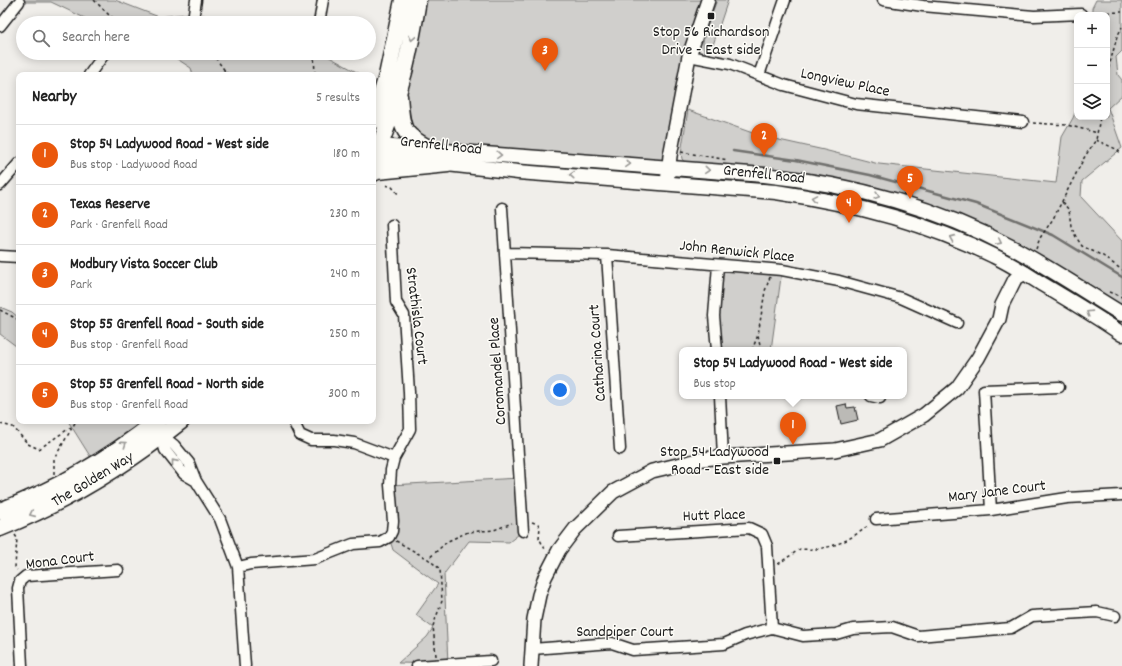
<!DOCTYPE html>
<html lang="en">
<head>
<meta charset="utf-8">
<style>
	:root { --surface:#fff; --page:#f6f6f6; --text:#222; --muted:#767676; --line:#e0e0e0; --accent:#ea580c }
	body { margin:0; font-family:Dekko,sans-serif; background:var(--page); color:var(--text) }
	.controls { position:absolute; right:12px; top:12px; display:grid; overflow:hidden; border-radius:8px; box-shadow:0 2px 10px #0003 }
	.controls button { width:36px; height:36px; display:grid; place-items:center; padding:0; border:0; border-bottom:1px solid var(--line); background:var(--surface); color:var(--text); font:20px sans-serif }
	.you { position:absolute; left:560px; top:390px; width:14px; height:14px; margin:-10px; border:3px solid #fff; border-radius:50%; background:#1a73e8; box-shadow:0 0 0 6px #1a73e833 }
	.badge { display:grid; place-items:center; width:26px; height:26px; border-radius:50%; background:var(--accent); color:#fff; font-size:13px; font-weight:700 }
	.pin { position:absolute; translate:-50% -33px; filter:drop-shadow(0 1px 2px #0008) }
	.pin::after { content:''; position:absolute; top:21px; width:14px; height:12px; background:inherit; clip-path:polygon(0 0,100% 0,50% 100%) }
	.popup { position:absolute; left:679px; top:347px; width:228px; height:52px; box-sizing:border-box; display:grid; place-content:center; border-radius:8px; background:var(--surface); filter:drop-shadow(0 1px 3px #0005); font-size:13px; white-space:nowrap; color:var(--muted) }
	.popup b { font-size:15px; color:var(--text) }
	.popup::after { content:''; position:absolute; left:50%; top:100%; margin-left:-8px; border:8px solid transparent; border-top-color:var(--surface) }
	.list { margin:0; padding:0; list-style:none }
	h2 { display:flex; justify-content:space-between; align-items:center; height:52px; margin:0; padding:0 16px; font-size:17px }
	h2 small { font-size:13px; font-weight:400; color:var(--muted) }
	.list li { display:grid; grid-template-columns:26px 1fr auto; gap:12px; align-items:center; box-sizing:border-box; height:60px; padding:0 16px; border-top:1px solid var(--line) }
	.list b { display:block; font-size:15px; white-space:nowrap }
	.list p { margin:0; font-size:13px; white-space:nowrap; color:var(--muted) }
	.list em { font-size:13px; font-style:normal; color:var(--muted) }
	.icon { flex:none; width:22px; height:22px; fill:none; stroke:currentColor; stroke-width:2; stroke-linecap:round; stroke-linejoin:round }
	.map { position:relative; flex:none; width:1122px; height:666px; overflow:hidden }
	.search { position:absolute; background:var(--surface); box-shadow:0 2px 10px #0003; left:16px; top:16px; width:360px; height:44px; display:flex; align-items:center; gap:10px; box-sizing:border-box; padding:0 14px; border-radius:22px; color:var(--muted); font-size:15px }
	.panel { position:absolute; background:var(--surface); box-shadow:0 2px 10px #0003; left:16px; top:72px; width:360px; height:352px; border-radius:8px }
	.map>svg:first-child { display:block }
	.green { fill:#d0cfcc; stroke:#767674 }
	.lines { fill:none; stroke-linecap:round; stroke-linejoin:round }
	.stream { stroke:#706f6d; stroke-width:2.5 }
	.building { fill:#bbbab6; stroke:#1c1c1c }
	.minor-casing { stroke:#1c1c1c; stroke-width:13 }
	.tertiary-casing { stroke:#1c1c1c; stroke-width:16 }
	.secondary-casing { stroke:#1c1c1c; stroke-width:17 }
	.primary-casing { stroke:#1c1c1c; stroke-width:19 }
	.path { stroke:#1c1c1c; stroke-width:1.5; stroke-dasharray:3 3; stroke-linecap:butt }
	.minor { stroke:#fdfcf7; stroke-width:10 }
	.tertiary { stroke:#fdfcf7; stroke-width:13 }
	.secondary { stroke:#fdfcf7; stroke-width:14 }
	.primary { stroke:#fdfcf7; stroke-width:16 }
	.oneway { stroke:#989794 }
	.poi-dot { fill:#1c1c1c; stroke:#fdfcf7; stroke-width:1.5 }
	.labels { text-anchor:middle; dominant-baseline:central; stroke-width:3; stroke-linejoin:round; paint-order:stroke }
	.poi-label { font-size:16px; fill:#1c1c1c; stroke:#fdfcf7 }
	.street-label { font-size:16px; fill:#1c1c1c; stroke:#fdfcf7 }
</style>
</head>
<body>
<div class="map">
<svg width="1122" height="666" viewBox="0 0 1122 666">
	<rect width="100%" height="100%" fill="#f0eeea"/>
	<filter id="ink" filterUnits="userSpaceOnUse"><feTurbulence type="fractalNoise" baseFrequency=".025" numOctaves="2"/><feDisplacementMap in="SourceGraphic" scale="8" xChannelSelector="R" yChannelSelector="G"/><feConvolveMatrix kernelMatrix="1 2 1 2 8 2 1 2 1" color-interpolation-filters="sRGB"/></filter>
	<g filter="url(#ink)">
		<!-- green -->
		<path class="green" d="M17,0H115L159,17L194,13L238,23H95L51,2H19Z
			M418,0H708L669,167L432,150L403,123Z
			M717,0H728L709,57C706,54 703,51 703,46C702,35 713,11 717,0Z
			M1096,0H1122V51L1116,57L1118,75L1122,80V95L1108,108L1122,148L1082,181L1081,197L1122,241V308L919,204L686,164L682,159L681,153L688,110L761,136L824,150L879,164L1056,183L1062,137L1073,118L1077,107V117H1107V15H1092V8Z
			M168,53H322L362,75H193L191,68Z
			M718,265L782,270L771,350H717Z
			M0,307L12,312L19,318V351L16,346L0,334Z
			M68,421H154L95,464Z
			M520,478L523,531L509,542L469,541L444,574L448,664L398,663L427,637L433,628L416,615L438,584L393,550L389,537L390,485Z"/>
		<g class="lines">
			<!-- stream -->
			<path class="stream" d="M733,151L796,160L870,175L976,204L1053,235L1122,277"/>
		</g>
		<!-- building -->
		<path class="building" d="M846,404L847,408L855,407L858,420L841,424L837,406Z"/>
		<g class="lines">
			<defs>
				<path id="minor" d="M883,0L923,6L1034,16L1081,14
					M194,13L196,0
					M319,23L323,0
					M0,26L19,2
					M689,56L730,64L784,85L856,104L1023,122
					M89,75L105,53
					M759,75L785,0
					M0,185L19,163
					M502,208L523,531
					M506,253L607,255L782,270L839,281L901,298L957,323
					M607,255L620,449
					M0,256L19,257
					M717,350L714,316L718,265
					M720,396L723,457
					M871,396L880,398
					M293,421L300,435L311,440H334L354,443L394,458
					M159,433L174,445L189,463L196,481L220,519L238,567L245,666
					M161,436L165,450L184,474L196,481
					M991,510L984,390L1059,387
					M876,519L991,510L1067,498L1122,495
					M618,536L749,528L762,534L767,546L772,628
					M238,567L251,564L315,559L353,544L380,542L389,537L392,531L393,521L390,485L391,470L394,458L410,429L409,392L404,315L396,302L392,225
					M532,649L612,643L633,650L724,644L745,635L772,628L803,636L836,634L853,629L892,627L918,636L1011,628L1032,616L1097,612L1115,616
					M22,666L18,588L20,581L26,576L118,570
					M417,666L491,661"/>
				<path id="tertiary" d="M667,183L670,156L689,56L708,0
					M531,666L534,619L539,595L545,577L559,550L575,529L613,492L652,471L703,459L723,457L835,450L880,440L924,415L957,388L978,358L999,319L1002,305L1015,279L1025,273"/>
				<path id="secondary" d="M373,147L379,146L764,175C850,184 936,207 1013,248C1050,268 1086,292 1122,314
					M373,154L376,156L518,172L776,192C851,203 926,222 994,256C1011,264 1026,274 1042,284C1069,300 1096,316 1122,334"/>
				<path id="primary" d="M399,96C402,130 401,134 432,150
					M373,121L387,76L403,0
					M373,162C385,133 396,103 404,72C410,49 414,24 418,0
					M373,173L377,171L448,164
					M0,511C56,490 110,458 157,421
					M0,528C66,502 126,465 181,421"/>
			</defs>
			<!-- minor casing -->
			<use href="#minor" class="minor-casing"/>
			<!-- tertiary casing -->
			<use href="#tertiary" class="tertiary-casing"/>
			<!-- secondary casing -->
			<use href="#secondary" class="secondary-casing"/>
			<!-- primary casing -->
			<use href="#primary" class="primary-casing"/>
			<!-- path -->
			<path class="path" d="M94,0L109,15L120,23
				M1090,13L1122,12
				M212,53L228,75
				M314,53L315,75
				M1107,74L1117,37L1122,27
				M219,75L225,70
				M1033,123L1067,125L1098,133
				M1096,140L1116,149L1122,154
				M681,152L728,160
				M386,185L392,187L399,195
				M1062,202L1069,210L1071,226L1076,237L1082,246L1103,256L1122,270
				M1036,249L1040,238L1053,219L1084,158L1093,144L1096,140L1100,117
				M1109,292L1122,297
				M0,310L19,320
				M752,350L758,335
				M761,350L758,335L765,291L770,277
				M0,424L13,427L28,444L39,449L74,425
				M54,474V459L76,421
				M532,522L538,524L540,527L539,538L546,551
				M15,535L17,538L15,567L17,570
				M396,541L428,559
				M778,564L800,549C828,551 848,542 869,525
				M436,656L433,626L442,601L440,569L428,559L448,541L468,532L494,530L512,523"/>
			<!-- minor -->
			<use href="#minor" class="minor"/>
			<!-- tertiary -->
			<use href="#tertiary" class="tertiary"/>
			<!-- secondary -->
			<use href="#secondary" class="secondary"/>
			<!-- primary -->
			<use href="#primary" class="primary"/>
		</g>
		<!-- one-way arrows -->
		<defs><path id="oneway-chevron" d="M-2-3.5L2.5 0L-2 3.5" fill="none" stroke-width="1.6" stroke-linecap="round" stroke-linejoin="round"/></defs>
		<g class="oneway">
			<use href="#oneway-chevron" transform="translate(412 38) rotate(100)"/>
			<use href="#oneway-chevron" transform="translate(499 155) rotate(4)"/>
			<use href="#oneway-chevron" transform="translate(628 164) rotate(4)"/>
			<use href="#oneway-chevron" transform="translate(707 170) rotate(5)"/>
			<use href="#oneway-chevron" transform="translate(572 175) rotate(-176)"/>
			<use href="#oneway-chevron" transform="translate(877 196) rotate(16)"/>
			<use href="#oneway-chevron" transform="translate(814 198) rotate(-170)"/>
			<use href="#oneway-chevron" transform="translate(952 238) rotate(-157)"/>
			<use href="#oneway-chevron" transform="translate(999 242) rotate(26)"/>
			<use href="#oneway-chevron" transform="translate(1089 313) rotate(-148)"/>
			<use href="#oneway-chevron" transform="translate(124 444) rotate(-34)"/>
			<use href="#oneway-chevron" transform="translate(174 462) rotate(-129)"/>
			<use href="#oneway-chevron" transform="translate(32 514) rotate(156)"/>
		</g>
	</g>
	<!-- markers -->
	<g class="poi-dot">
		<rect x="707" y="12" width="8" height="8" rx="2"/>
		<rect x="773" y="457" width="8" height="8" rx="2"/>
	</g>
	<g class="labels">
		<!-- poi labels -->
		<g class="poi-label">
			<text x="711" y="32">Stop 56 Richardson<tspan x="711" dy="18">Drive - East side</tspan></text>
			<text x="769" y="452" text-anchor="end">Stop 54 Ladywood<tspan x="769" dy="18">Road - East side</tspan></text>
		</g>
		<!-- street labels -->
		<g class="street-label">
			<text transform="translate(845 83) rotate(12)">Longview Place</text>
			<text transform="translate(441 146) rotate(6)">Grenfell Road</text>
			<text transform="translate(764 175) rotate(6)">Grenfell Road</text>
			<text transform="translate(737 252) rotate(6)">John Renwick Place</text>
			<text transform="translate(416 316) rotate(83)">Strathisla Court</text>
			<text transform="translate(598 353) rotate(-94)">Catharina Court</text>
			<text transform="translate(498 371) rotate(-94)">Coromandel Place</text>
			<text transform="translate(93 480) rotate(-31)">The Golden Way</text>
			<text transform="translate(997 492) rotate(-7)">Mary Jane Court</text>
			<text transform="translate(714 516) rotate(-2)">Hutt Place</text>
			<text transform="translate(60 561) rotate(-7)">Mona Court</text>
			<text x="625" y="632">Sandpiper Court</text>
		</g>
	</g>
</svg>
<div class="controls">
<button>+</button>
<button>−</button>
<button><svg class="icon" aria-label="layers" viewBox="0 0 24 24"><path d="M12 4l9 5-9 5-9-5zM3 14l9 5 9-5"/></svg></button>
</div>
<div class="you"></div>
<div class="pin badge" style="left:793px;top:445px">1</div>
<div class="popup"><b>Stop 54 Ladywood Road - West side</b>Bus stop</div>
<div class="pin badge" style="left:764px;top:156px">2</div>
<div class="pin badge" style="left:545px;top:71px">3</div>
<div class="pin badge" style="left:849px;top:223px">4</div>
<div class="pin badge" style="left:910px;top:199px">5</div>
<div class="search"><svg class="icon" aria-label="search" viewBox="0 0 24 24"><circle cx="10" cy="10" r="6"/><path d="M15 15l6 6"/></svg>Search here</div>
<section class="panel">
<h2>Nearby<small>5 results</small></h2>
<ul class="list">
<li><span class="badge">1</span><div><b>Stop 54 Ladywood Road - West side</b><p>Bus stop · Ladywood Road</p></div><em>180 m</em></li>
<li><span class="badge">2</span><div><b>Texas Reserve</b><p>Park · Grenfell Road</p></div><em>230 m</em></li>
<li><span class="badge">3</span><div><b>Modbury Vista Soccer Club</b><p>Park</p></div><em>240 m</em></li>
<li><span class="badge">4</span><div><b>Stop 55 Grenfell Road - South side</b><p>Bus stop · Grenfell Road</p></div><em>250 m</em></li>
<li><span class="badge">5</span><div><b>Stop 55 Grenfell Road - North side</b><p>Bus stop · Grenfell Road</p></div><em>300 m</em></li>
</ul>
</section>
</div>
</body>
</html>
